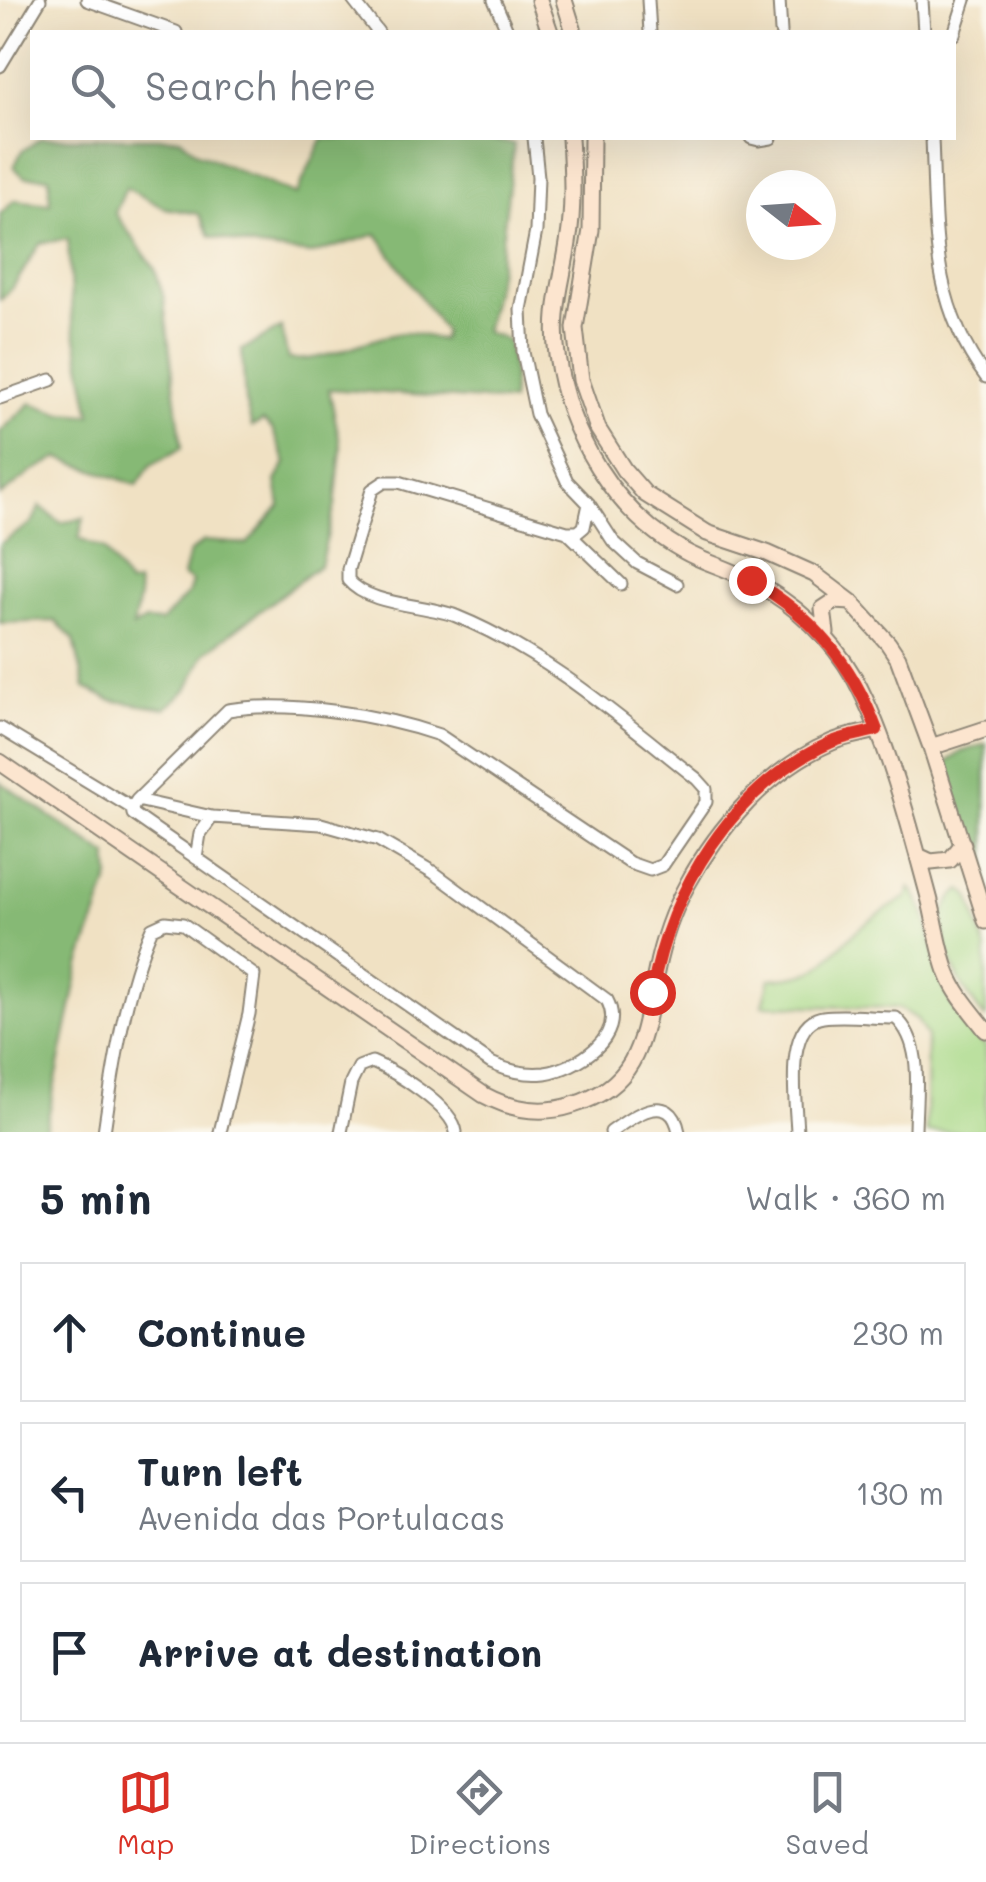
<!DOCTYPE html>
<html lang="en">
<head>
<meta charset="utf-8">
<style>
	:root { --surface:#fff; --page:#f2f2f3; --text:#1f2937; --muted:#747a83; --line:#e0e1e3; --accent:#d93025 }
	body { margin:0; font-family:Mali,sans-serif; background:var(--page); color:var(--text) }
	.compass { position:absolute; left:746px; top:170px; width:90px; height:90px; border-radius:50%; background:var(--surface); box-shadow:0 10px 40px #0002; rotate:107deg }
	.stop { position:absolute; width:30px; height:30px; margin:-22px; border:8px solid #d93025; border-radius:50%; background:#fff }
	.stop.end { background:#d93025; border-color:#fff; box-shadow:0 2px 10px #0008 }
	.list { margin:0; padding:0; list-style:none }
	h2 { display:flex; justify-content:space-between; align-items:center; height:130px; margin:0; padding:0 40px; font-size:42px }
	h2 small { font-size:32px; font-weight:400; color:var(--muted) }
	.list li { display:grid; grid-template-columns:65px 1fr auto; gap:30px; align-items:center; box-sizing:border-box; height:140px; margin:0 20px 20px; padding:0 20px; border:2px solid var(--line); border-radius:0px }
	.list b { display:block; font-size:38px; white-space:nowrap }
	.list p { margin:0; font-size:32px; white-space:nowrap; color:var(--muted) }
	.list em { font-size:32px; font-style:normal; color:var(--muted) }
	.icon { flex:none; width:55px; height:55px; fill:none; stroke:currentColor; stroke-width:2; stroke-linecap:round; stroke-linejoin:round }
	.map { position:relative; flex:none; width:986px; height:1132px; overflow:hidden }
	.search { position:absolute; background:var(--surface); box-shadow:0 10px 40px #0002; left:30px; right:30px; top:30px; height:110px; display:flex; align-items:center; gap:25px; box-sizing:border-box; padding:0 35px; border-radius:0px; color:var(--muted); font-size:38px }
	.sheet { height:610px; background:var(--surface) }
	nav { display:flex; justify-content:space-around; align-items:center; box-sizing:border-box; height:140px; border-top:2px solid var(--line); background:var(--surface); font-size:28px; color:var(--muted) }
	nav a { display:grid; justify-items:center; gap:5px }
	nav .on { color:var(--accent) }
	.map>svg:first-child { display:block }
	.green { fill:#a8d988; stroke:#6a825a; stroke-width:2.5 }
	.forest { fill:#86b974; stroke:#587250; stroke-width:2.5 }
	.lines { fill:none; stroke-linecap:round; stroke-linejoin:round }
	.street-casing { stroke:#8e8677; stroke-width:15 }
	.secondary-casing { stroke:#8e8677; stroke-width:19 }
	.street { stroke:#fff; stroke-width:11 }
	.secondary { stroke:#fce5cf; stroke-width:15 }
	.route { stroke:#d93025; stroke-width:12 }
</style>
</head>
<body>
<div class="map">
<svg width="986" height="1132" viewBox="0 0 986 1132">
	<rect width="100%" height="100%" fill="#fbf7ec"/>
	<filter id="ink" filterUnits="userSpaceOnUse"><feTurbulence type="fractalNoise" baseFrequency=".01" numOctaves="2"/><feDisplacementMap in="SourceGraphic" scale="20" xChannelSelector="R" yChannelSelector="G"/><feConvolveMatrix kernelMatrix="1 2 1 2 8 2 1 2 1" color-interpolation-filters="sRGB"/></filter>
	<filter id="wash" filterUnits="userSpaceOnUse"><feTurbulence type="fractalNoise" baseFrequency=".0048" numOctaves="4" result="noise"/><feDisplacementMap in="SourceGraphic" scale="40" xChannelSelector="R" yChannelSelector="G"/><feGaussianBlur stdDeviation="2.25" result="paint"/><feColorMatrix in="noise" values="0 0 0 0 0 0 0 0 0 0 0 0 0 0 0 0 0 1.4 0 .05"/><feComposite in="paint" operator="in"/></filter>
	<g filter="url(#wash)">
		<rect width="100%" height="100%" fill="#f0e1c3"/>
		<!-- green -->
		<path class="green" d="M910,888C930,908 933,959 944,987C953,1011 970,1027 986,1047V1132H926L927,1037L917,1019L899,1008L763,1005L770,979C825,975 817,967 855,932C869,919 890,908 907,897Z
			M962,890L969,895L986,950V1019C962,992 918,917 962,890Z"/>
		<!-- forest -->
		<path class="forest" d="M41,138H180L197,153L296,195L323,138H481L514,144L498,273L485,332L508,340L513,377L511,402L329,389L341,448L335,506L320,565L205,653L187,690L165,709L110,700L85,688L74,640L55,621L0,623V544L32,523L40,506L61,523L84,518L79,539L103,549L129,585L137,583L139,597L133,627L146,621L161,622L188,594L192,582L183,576L189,553L204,541L247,544L280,506L276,481L286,463L272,429L263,421L252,427L245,401L242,350L281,328L288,359C326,364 365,337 403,333C415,332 429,337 442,340L444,331L377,234L312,254L258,248L210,236L199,214L165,208L126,188L115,213L155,269L163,295L182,448L151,465L137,485L59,458L36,469L0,496V432L31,403L60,413L91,415L72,317L68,239L41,243C27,261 18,286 0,300V214L15,200L50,204L49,177H24L14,167L22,151Z
			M986,744V889L962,826L945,764L961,752Z
			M0,782L108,856L110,877L80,965L45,1132H0Z"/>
	</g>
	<g filter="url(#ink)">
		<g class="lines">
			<defs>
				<path id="street" d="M87,0L176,32
					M353,0L378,32
					M494,0L508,32
					M648,0L650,32
					M779,0L781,32
					M922,0L924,32
					M954,34L965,0
					M0,66L40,0
					M534,138L538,177L536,231L521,310L523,352L536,414L567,481L589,504L613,541L637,563L677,584
					M751,138L759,140L771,138
					M932,138C936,227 930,302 986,377
					M0,398L51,380
					M567,532L621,584
					M0,728L132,808
					M137,800L212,817L321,824L378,840L433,872L607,1000C627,1037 577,1068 545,1073C526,1075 508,1071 491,1063L133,814L132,808L137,800L228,710C289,700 381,715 439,735L630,863L650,870L663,865L706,802V789L697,779C621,719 547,653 456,616C425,604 369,606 348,580V569L372,490L384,482H399L567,532H578L584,527L589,504
					M196,858L200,834L212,817
					M104,1132C113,1069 126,985 152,928L165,922L183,924L254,975L249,1014L220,1132
					M341,1132L351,1083L359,1067L372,1062C394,1071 453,1107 456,1132
					M611,1132C631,1117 671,1088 679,1132
					M797,1132C796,1102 783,1023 823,1017C846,1014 872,1018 896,1018C925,1045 915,1095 915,1132"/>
				<path id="secondary" d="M539,0L550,32
					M564,0L574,32
					M570,138C572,172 574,209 568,243C562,283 551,313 557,355C568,434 613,511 684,551C701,561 721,566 739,575C789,598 828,632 855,679C888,740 912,834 930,901C936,925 939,951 948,974C956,995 973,1013 986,1030
					M592,138L591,230L575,328L581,380L598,429L624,470L645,494L707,533L767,553L814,574L851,602L888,643L898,658L931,747L986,921
					M826,633L823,609L835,601L851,602
					M931,747L986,729
					M0,762L484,1095C512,1110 542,1115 573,1105C643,1084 643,1032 656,972C662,942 672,912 687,885C718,827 770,768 832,742C846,736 862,734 877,730
					M918,856L931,862L950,860L963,844"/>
			</defs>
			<!-- street casing -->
			<use href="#street" class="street-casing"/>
			<!-- secondary casing -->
			<use href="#secondary" class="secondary-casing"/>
			<!-- street -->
			<use href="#street" class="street"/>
			<!-- secondary -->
			<use href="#secondary" class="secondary"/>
		</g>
	</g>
	<g class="lines" filter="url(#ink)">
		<!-- route -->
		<path class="route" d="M652,992C670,890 733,785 832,742C846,736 862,734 877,730C852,663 813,616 751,580"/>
	</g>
</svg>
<svg class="compass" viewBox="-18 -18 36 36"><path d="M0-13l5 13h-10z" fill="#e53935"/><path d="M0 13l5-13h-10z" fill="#747a83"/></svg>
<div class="stop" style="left:652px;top:992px"></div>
<div class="stop end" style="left:751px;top:580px"></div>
<div class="search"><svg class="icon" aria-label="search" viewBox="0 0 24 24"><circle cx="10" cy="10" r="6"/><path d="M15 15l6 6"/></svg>Search here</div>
</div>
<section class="sheet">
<h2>5 min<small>Walk · 360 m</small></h2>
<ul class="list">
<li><svg class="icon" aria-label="ahead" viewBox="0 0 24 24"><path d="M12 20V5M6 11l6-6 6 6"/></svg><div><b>Continue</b></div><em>230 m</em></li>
<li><svg class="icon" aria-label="left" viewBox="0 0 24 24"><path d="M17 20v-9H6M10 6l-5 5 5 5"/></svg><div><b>Turn left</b><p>Avenida das Portulacas</p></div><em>130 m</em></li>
<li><svg class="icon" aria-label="arrive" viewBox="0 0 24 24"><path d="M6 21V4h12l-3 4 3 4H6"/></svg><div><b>Arrive at destination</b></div></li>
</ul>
</section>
<nav>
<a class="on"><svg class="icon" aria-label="map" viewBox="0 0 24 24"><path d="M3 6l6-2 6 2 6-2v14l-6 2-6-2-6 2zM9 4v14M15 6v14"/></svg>Map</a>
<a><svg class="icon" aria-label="directions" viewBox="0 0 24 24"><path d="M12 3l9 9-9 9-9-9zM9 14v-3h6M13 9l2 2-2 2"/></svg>Directions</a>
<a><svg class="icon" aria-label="saved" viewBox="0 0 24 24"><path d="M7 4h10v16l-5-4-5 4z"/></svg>Saved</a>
</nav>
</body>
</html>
